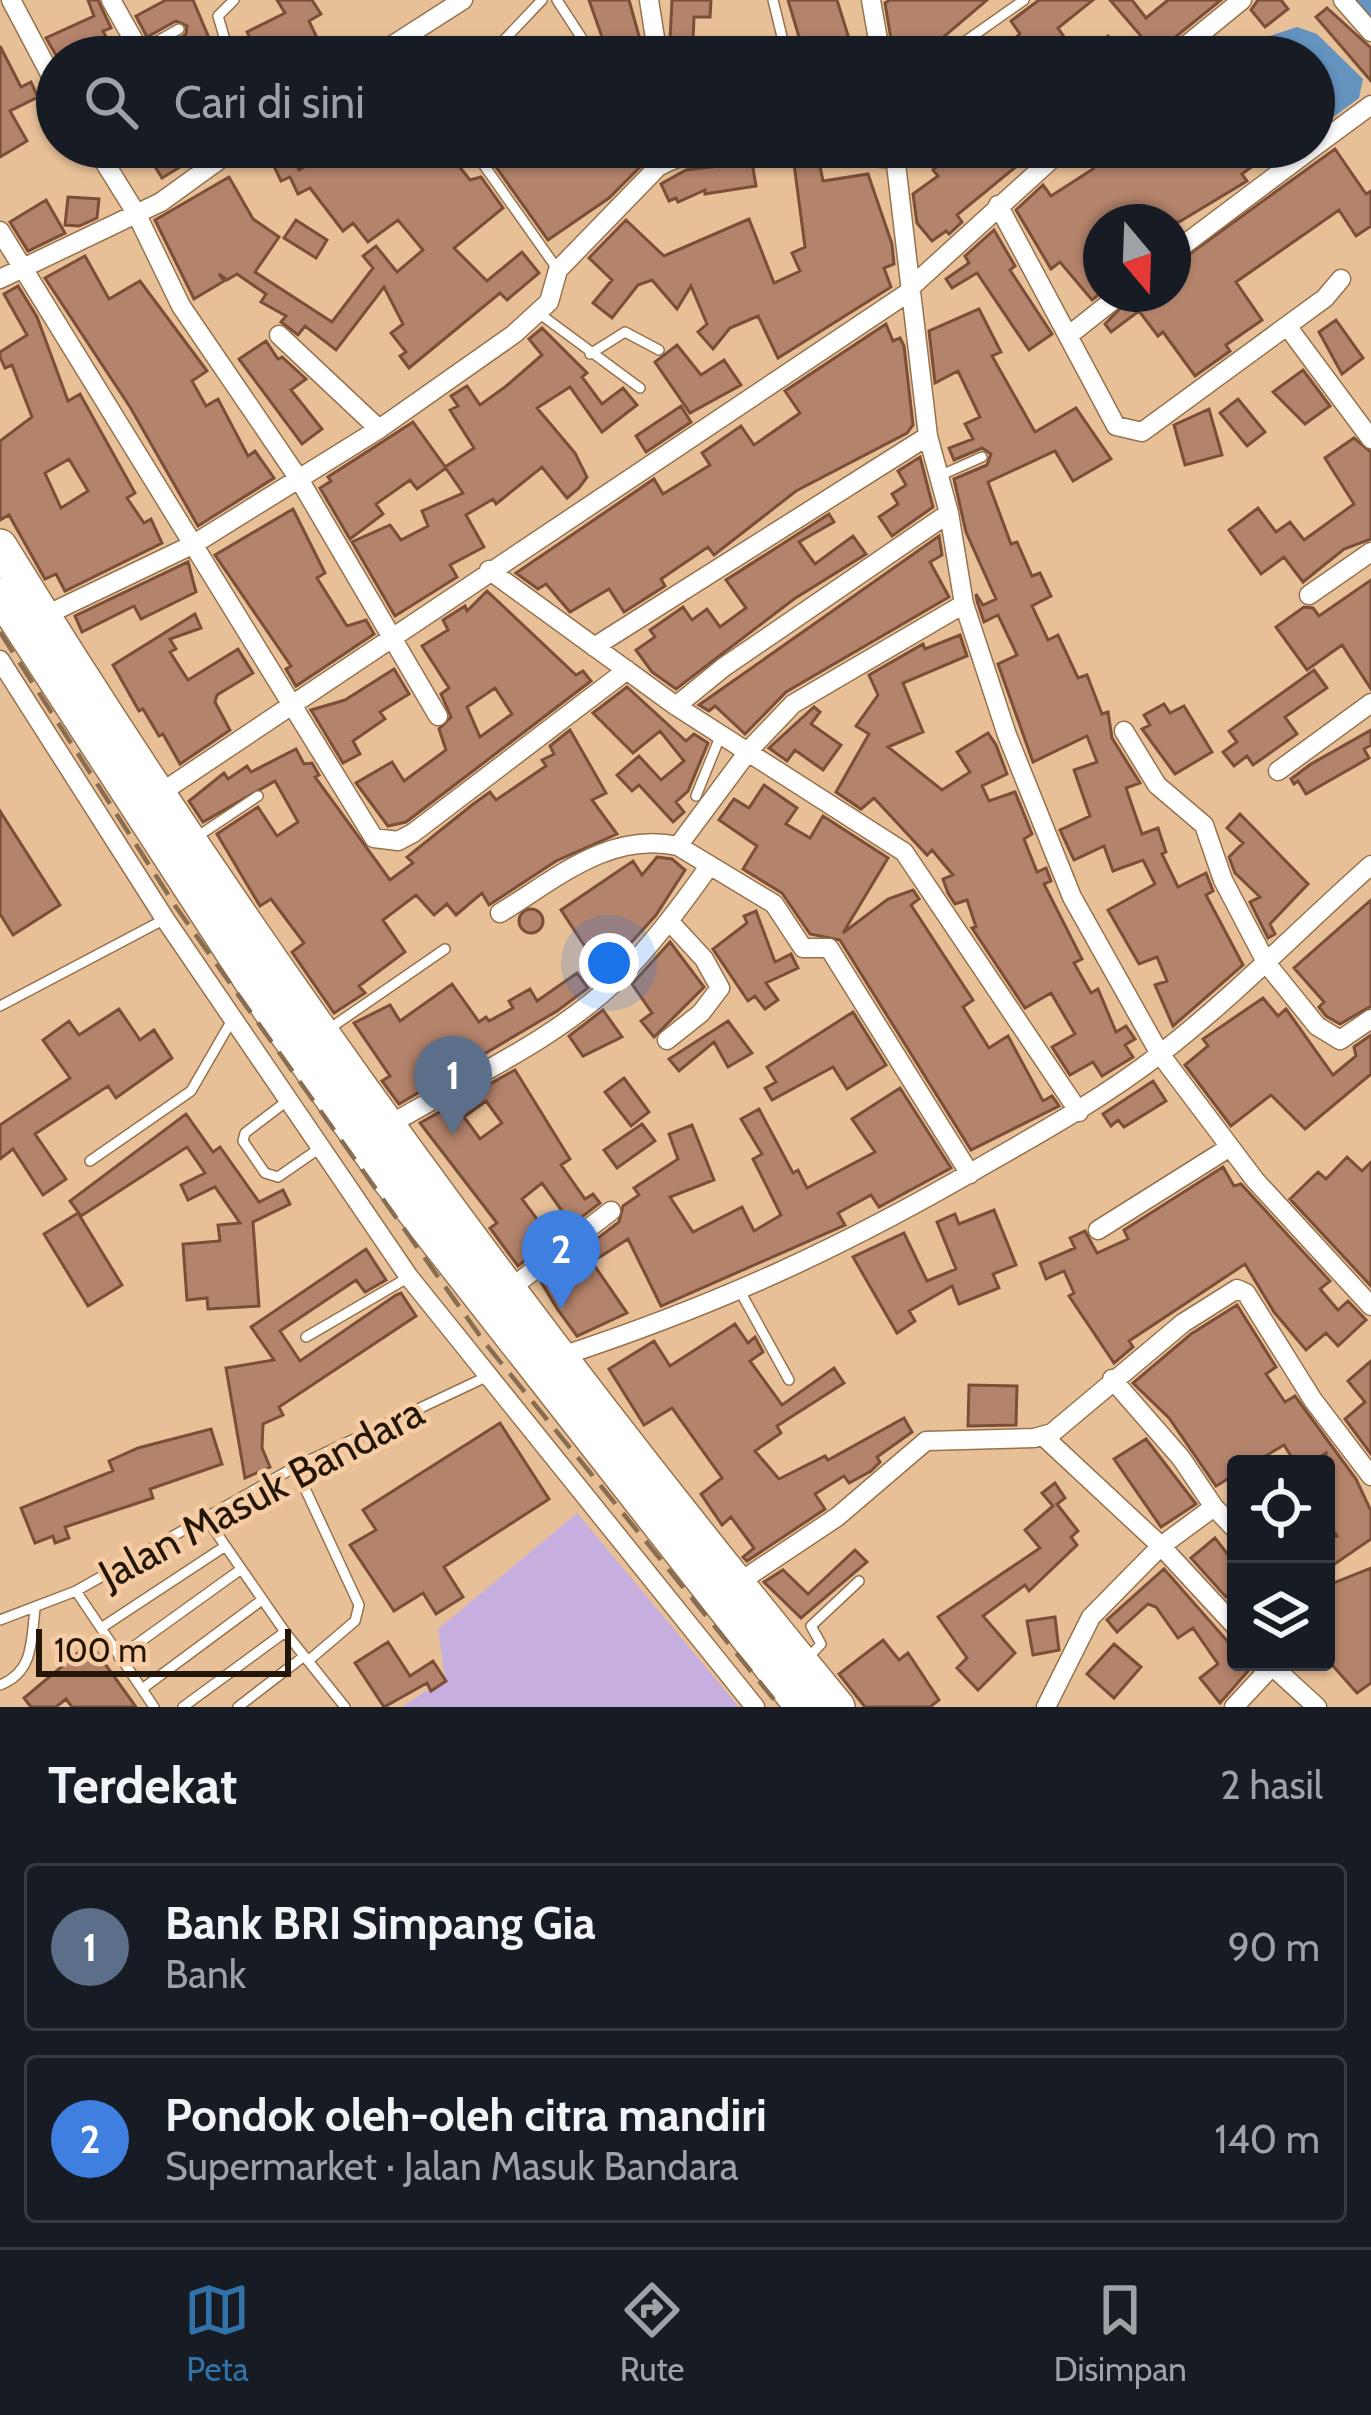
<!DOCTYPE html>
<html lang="id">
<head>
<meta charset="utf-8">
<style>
	:root { --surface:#171b24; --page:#20242c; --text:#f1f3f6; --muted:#9ea1a6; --line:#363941; --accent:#3172a8 }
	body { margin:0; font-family:Cabin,sans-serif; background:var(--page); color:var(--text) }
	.controls { position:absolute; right:36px; bottom:36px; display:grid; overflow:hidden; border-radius:12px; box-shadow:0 3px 9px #0004 }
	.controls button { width:108px; height:108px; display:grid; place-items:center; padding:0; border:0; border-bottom:3px solid var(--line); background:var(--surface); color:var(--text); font:60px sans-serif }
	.compass { position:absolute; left:1083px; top:204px; width:108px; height:108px; border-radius:50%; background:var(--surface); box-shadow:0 3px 9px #0004; rotate:161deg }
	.scale { position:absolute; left:36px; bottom:30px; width:255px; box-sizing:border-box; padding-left:12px; border:6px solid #241607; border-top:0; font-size:33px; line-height:42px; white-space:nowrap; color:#241607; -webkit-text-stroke:9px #f6cda5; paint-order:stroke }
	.you { position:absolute; left:609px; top:963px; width:42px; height:42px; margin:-30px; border:9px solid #fff; border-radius:50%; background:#1a73e8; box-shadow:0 0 0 18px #1a73e833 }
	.badge { display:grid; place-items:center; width:78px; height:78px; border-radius:50%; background:var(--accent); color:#fff; font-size:39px; font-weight:700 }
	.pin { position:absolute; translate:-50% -99px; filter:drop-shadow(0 3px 6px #0008) }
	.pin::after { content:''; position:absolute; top:63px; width:42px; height:36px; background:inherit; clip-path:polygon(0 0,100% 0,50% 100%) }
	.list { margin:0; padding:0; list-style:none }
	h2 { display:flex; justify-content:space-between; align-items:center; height:156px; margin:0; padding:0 48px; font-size:51px }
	h2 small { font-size:39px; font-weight:400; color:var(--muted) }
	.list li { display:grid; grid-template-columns:78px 1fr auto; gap:36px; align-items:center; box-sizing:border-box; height:168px; margin:0 24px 24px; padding:0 24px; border:3px solid var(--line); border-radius:12px }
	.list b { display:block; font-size:45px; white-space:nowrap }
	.list p { margin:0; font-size:39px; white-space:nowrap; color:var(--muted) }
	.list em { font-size:39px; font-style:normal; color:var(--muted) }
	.icon { flex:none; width:66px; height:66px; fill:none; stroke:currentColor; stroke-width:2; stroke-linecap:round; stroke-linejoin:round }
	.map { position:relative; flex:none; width:1371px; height:1707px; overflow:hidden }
	.search { position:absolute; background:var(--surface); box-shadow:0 3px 9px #0004; left:36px; right:36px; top:36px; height:132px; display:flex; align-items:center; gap:30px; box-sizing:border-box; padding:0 42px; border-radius:66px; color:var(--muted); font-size:45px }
	.sheet { height:540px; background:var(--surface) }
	nav { display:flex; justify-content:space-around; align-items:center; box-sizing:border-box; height:168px; border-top:3px solid var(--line); background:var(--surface); font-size:33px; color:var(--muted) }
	nav a { display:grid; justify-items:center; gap:6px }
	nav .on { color:var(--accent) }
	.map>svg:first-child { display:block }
	.green { fill:#c6afdf }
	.water { fill:#6493bf }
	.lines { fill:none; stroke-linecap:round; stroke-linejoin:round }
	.river { stroke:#6493bf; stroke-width:30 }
	.building { fill:#b4836b; stroke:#7b4e37; stroke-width:3; fill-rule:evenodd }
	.lane-casing { stroke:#97724c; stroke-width:12 }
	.street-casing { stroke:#97724c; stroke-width:21 }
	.highway-casing { stroke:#97724c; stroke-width:36 }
	.lane { stroke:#fff; stroke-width:9 }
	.street { stroke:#fff; stroke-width:18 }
	.highway { stroke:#fff; stroke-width:33 }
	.rail { stroke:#896d51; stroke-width:4.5; stroke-dasharray:24 12; stroke-linecap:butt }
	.labels { text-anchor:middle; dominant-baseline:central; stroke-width:9; stroke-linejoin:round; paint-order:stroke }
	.street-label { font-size:42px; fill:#241607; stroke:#f6cda5 }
</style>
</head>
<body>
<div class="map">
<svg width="1371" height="1707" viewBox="0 0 1371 1707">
	<rect width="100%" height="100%" fill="#e8c098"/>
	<!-- green -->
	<path class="green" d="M577,1513L739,1707H402L445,1678L438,1629Z"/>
	<!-- water -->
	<path class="water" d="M1297,27L1317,34L1363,79L1359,98L1328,121H1314V57L1258,56L1256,46L1266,37Z"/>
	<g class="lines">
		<!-- river -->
		<path class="river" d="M1360,0L1371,11"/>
	</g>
	<!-- building -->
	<path class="building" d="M88,0H98L111,28L103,31L116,57H57L46,38L94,16Z
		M166,0H193L217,57H156L186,34L187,26L176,21L147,37L136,16Z
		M277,0H312L321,14L309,21L320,44L292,57H260L247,32L285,13Z
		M589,0H629L644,54L609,57Z
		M672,0H711L710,17H694L693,41L670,40Z
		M788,0H837L851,45L844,46L847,57H805Z
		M890,0H987L920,57H894L885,3Z
		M1039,0H1093L1058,28L1078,57L1108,36L1123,57H990L1020,34L1011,21Z
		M1110,0H1132L1146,18L1168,0H1221L1163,47L1159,57Z
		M1258,0H1281L1288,9L1265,27L1251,10Z
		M1327,8L1371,48V81L1316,17Z
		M0,46L21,87L31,82L38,97L10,111L27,141L0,157Z
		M143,147H178L185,164L162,178Z
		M265,147H287L299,170L337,147H444L470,180L481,177L503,208L454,248L487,281L522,252L539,273L507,300L500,293L409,368L400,356L406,352L391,333L403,324L384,287L336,350L305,326L298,335L281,322L286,316L261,302L266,294L237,274L227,280L219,274L224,281L194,299L155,220L229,177L253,219L279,237L255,272L332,322L373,268L363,256L376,246L397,272L423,250L398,220L368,242L353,223L343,231L310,188L298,194L290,177L281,181Z
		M507,147H649L653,154L609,198L548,240L496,167L513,155Z
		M939,147H1040L957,215L962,222L949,234L946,231L932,241L917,223L913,194L938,176L933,170L947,157Z
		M1099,147H1278L1242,174L1247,181L1179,222H1101V293L1092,300L1060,262L1051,269L1016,210L1043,185L1051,196L1093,169L1085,155Z
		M1335,149L1366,194L1371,191V226L1356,236L1339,210L1236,282L1262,320L1226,345L1230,351L1195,376L1163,332L1158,336L1139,311L1111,332L1105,324L1134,294H1173V266Z
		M752,162L756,186L705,194V190L678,202L676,198L669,201L661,184L686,170Z
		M794,164L820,166L823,181L868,174L892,244L894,264L884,268L891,287L778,358L758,316L730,328L713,349L698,332L707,324L691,286L677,309L652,280L638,285L612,318L593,303L612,280L589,258L626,220L664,256L749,219L774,283L800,271L792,253L805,247Z
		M68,197L99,199L97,218L79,226L65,225Z
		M46,200L65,233L28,251L10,222Z
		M296,220L327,240L316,258L284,238Z
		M994,230L1015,266L1010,270L1052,334L1029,350L977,273L952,288L946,279L969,263L965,256Z
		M85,256L109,299L140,281L207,371L192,381L206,406L218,399L248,456L255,451L274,478L198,526L130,407L45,278Z
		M18,286L37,317L68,401L80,394L135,493L127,498L144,523L151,519L162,543L65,591L56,574L45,579L9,515L0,520V441L32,417L12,365L5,368L0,357V352L27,335L4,294ZM69,459L88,491L61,508L45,473Z
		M979,309L1001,352L992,356L1035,432L1076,408L1111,459L1073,481L1055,451L988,482L1011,544L1017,542L1032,576L1040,573L1051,596L1032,606L1048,640L1058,635L1078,678L1087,675L1102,714L1108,712L1112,738L1140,783L1126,788L1142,834L1158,828L1166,852L1162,854L1178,887L1206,873L1213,891L1206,895L1243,965L1173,1026L1155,985L1167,981L1157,957L1139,964L1108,910L1155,884L1143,860L1113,871L1104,846L1074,860L1060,830L1090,816L1074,770L1097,762L1087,736L1033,762L998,664L1017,655L998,615L984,622L977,601L976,594L983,605L996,599L966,532L954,479L987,465L991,454L982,448L954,460L949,448L973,439L965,424L980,417L958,371L935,383L929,331Z
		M1336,320L1363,358L1342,374L1319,332Z
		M886,324L893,341L900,338L904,346L913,425L907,433L796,491L714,555L708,547L661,579L665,586L624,612L609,589L570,612L546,584L538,589L516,573L654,479L663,494L710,465L702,453L741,426L754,445L800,413L785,391Z
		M542,328L587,373L582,377L602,404L623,388L637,405L602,432L570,387L537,408L575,453L587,477L579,488L567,498L542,467L496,504L493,499L466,515L484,547L450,565L457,577L395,616L352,542L390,525L401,540L428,526L422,511L463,493L445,467L474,448L450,410L458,406L451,396L467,386L480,405L505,387L542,355L529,339Z
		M266,341L278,359L282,357L306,379L291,390L322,429L302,444L239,359Z
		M677,345L701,375L724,360L741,385L690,413L655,362Z
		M1303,370L1330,406L1305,424L1273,392Z
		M1238,399L1265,432L1247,446L1220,413Z
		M681,406L691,422L646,452L636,436Z
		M1209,409L1222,455L1185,465L1174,425Z
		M413,422L446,468L417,489L410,480L376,504L383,514L350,539L320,488L331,481L328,477Z
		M1354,438L1371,452V539L1344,549L1303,582L1284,557L1261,574L1229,530L1258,508L1276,532L1290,522L1304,540L1354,504L1325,458Z
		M920,457L933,507L892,536L879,517L898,504L892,494L906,485L898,471Z
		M293,509L325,573L317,578L347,626L366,620L374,634L296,686L286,669L291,666L215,555Z
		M829,514L834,522L799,542L815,564L853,536L866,554L794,599L676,689L652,672L636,650L655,637L650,630L683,607L692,620L707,609L720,627L746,608L726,580Z
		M939,536L942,555L930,562L949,597L786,692L745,734L715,706L709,711L699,705Z
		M188,562L196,592L141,619L134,606L82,632L75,616Z
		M1371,580V689L1342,645L1307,670L1276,627L1304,607L1313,608L1319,616Z
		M487,591L576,675L583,671L591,681L406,822L388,826L356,783L392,762L404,781L446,750L439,729L451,717L441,694L449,688L422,646L448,630L443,620L465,606L467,611ZM495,688L512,714L480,737L467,707Z
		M195,614L201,628L170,639L176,649L170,652L188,680L238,649L253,673L217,695L215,702L230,730L180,764L163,734L159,736L143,709L139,711L113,665Z
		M960,635L967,656L903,683L923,732L888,747L942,790L970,772L957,752L988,733L996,745L1007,774L982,786L989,801L1015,792L1032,834L1024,839L1037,872L1046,868L1051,881L1044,884L1082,959L1074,963L1091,993L1098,989L1116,1032L1126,1026L1135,1039L1125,1045L1133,1057L1102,1076L1093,1062L1070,1075L1052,1047L1075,1034L1051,993L1025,1008L972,928L976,927L967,900L955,904L948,893L943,879L953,875L932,850L927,855L874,798L861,809L836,792L869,734L856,726L878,695L869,675L923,644L925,649Z
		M394,669L409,694L380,712L385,719L353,741L360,754L343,763L311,710L345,700Z
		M1314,670L1327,688L1285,717L1297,734L1253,765L1247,756L1234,766L1223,752L1237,742L1229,731Z
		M627,687L686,741L694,734L708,743L688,791L676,802L684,812L673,822L639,785L632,791L617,775L639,756L661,780L684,761L660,731L633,753L593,713Z
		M1164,704L1170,713L1184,706L1212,752L1175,774L1142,729L1150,725L1144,715Z
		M814,707L820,712L811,724L841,745L823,770L795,750L787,761L769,748Z
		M570,730L606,793L592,800L617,834L556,861L489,905L482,893L456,915L447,904L434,915L416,895L383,920L405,952L359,986L365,993L334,1013L292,952L304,943L271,899L260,906L217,834L258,807L277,836L298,822L275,781L203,822L189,801L224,773L228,779L247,766L251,772L296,749L304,764L312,763L319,775L315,777L390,880L413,863L407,857L472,805L490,792L496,800L546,766L542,760L554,754L550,746Z
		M1371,730V745L1364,749L1369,758L1306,794L1298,781L1294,784L1291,779L1311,764Z
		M764,785L797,808L786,824L810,838L823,816L888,858L843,933L888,899L913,890L919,899L911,905L973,1000L963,1007L989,1048L1008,1036L1043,1101L1052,1096L1059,1106L971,1150L840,940L810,934L782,893L743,869L757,846L719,820L734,799L749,808Z
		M0,811L60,905L13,935L0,914Z
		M1240,814L1308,884L1270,924L1275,934L1268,938L1250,902L1260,897L1235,873L1229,857L1243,843L1227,828Z
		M657,857L672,859L685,870L656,915L603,974L561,910L633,861L642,875Z
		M1371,900V1006L1340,1024L1326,1016L1319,1007L1324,1002L1294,968Z
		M519 921a12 12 0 1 1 24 0a12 12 0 1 1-24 0Z
		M756,911L775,962L791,954L798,968L766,983L778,1000L765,1009L755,996L748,1001L713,949L747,923L744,916Z
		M670,942L704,987L654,1037L641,1021L652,1013L632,984Z
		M577,973L588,988L557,1011L399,1104L382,1081L390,1076L354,1023L390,1005L400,1021L452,984L479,1022L486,1017L489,1021L513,1008L509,1001L530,989L537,1001Z
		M1263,998L1278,1016L1286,1009L1333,1075L1356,1056L1354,1047L1371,1035V1074L1305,1129L1271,1095L1231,1126L1185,1065L1208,1046L1203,1039Z
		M119,1009L140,1040L154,1030L172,1058L116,1098L108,1086L35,1134L66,1179L43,1195L13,1149L0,1159V1125L70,1078L43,1040L69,1021L79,1035Z
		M603,1010L622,1037L583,1056L569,1036Z
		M853,1012L886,1065L847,1089L833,1067L772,1100L765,1088L776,1082L767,1067Z
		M728,1021L752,1053L728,1067L714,1042L679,1071L669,1059Z
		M515,1070L570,1159L561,1165L585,1199L593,1194L600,1203L518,1266L490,1228L497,1223L420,1123ZM486,1101L502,1123L480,1139L464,1117ZM542,1183L565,1215L545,1230L522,1199Z
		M624,1078L649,1112L631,1126L605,1092Z
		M1153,1081L1166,1101L1124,1127L1118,1120L1111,1126L1103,1114Z
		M900,1088L951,1168L879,1207L871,1195L838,1213L845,1225L661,1306L628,1239L592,1262L627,1313L577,1336L558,1310L541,1282L619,1222L623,1206L639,1195L634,1188L678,1159L669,1134L692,1125L714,1180L670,1197L693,1232L742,1207L754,1231L781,1215L753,1159L762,1154L741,1119L759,1109L793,1173L798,1170L807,1188L875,1152L852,1119Z
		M186,1114L213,1152L220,1147L259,1202L283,1190L290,1204L253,1222L259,1306L208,1309L207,1298L187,1300L183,1244L220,1241L218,1225L240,1223L215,1187L188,1200L181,1185L205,1173L187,1147L81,1216L70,1201Z
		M642,1124L655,1141L617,1168L604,1150Z
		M1347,1157L1362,1171L1371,1162V1286L1290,1199L1318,1172L1326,1179Z
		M1223,1167L1234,1186L1241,1184L1330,1281L1320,1289L1338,1310L1348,1301L1366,1320L1338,1346L1326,1333L1306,1350L1274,1312L1245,1264L1129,1341L1133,1347L1114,1363L1069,1296L1074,1293L1064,1271L1046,1279L1040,1263L1075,1248L1070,1238L1085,1231L1097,1253L1128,1239L1124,1230Z
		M994,1210L1016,1265L993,1274L999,1288L959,1304L952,1286L909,1311L915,1321L897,1333L853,1257L904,1233L927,1281L956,1269L937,1222L955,1214L959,1224Z
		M78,1213L122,1285L88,1306L44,1234Z
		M366,1249L386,1280L365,1292L356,1280L280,1331L300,1361L396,1295L401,1293L416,1316L279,1407L283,1415L263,1424L262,1448L270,1467L245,1478L226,1368L274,1360L251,1327Z
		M1237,1305L1276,1367L1266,1374L1285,1402L1295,1396L1356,1479L1371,1511V1539L1326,1570V1540L1337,1536L1326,1520V1453L1309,1464H1296L1284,1445L1252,1464H1236V1474L1216,1486L1169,1418L1133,1383L1191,1334Z
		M735,1324L748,1343L755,1337L763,1352L750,1361L782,1405L834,1368L844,1383L777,1426L781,1433L755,1451L779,1479L825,1456L828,1460L904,1418L912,1432L877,1457L880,1462L871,1471L849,1483L844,1476L815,1494L825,1509L747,1561L743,1557L754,1548L731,1517L722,1525L701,1494L722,1478L672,1408L644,1425L609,1369L654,1341L670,1366Z
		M1371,1361V1454L1345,1419L1365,1402L1348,1381Z
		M969,1385L1017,1386L1016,1425L968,1426Z
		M500,1423L549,1499L444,1567L463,1597L436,1614L423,1593L394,1611L350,1545L376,1530L363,1510Z
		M211,1429L222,1464L150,1489L153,1498L65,1527L69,1538L55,1543L53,1536L35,1543L21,1508L113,1471L109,1461L138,1448Z
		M1146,1439L1196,1504L1161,1527L1114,1459Z
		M1055,1483L1065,1498L1057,1504L1078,1531L1071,1537L1077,1545L1029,1591L1025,1585L983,1616L1015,1653L978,1690L957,1668L967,1658L938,1617L1040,1548L1025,1530L1053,1506L1042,1493Z
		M1215,1538L1236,1565V1589L1226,1597L1191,1558Z
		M855,1550L867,1562L801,1618L764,1582L783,1570L808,1594Z
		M1371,1568V1683L1357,1693L1326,1658L1332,1645L1326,1636V1586Z
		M1164,1569L1236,1651V1662H1256L1220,1703L1200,1678L1218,1664L1193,1628L1178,1638L1156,1607L1148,1604L1117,1632L1107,1620Z
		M1055,1617L1059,1650L1033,1655L1027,1621Z
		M883,1640L899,1660L908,1653L939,1700L930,1707H865L839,1674Z
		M388,1642L410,1676L433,1661L446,1681L431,1691L427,1683L384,1707L355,1663Z
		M90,1643L136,1707H72L66,1699L56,1707H31L24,1698Z
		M1114,1644L1141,1667L1114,1698L1087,1674Z"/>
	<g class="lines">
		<defs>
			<path id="lane" d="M557,0L594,57
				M773,0L787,57
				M140,51L179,29
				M230,57L218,16L234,0
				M488,57L542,0
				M943,57L1024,0
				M471,147L558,270
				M540,314L640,388
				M590,354L625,332L659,350
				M939,476L982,457
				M696,796L720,737
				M198,836L258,796
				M0,1006L165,919
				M326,1031L445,949
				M287,1101L245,1133L243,1141L265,1173L278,1177L320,1148
				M90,1161L191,1091L232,1020
				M741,1293L789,1380
				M306,1337L409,1277
				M295,1467L359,1605L355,1621L308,1661
				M204,1515L285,1632L345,1707
				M76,1591L154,1707
				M0,1620L76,1591L295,1467L486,1377
				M101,1628L224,1547
				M119,1657L240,1570
				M806,1660L821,1644L811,1626L859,1581
				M0,1685C34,1672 31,1641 35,1609
				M142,1689L262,1600
				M183,1707L285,1632
				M238,1707L303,1657"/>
			<path id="street" d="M11,0L57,87
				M111,0L143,57
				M649,0L658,57
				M871,0L881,57
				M1343,0L1371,32
				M374,57L463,0
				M1172,57L1242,0
				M95,147L136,213L181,306L299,479L438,716
				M191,147L204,171
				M894,147L928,436L949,513L964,604L1007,735L1072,897L1160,1054L1255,1180L1371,1306
				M1314,147L1371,105
				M998,205L1068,336L1121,294
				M0,231L374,838L398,841L413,833L627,670
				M1173,253L1314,147
				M0,279L161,202L237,147
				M911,287L1065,147
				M1287,326L1371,439
				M279,335L379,429
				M1068,336L1116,426L1142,432L1325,298L1341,279
				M489,570L676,706L904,852L1079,1112
				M1309,595L1371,552
				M964,604L793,704L750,749L678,846L774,904L803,948H829L970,1174
				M44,616L194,544L379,429L514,334L549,302L558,270L658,167C714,134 830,155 895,159
				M594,647L928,436
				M0,660L165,919L409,1277L755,1707
				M676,706L724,667L949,513
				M1124,731L1157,785L1204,825L1223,880L1267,964L1317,1026L1340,1040L1371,1019
				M1278,771L1371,703
				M159,794L909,292
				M500,913C556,879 609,831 678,846
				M667,1040L701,1013L720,988L704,959L670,922
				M386,1127C462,1081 553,1042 618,979C653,944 682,905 710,865
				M1098,1230L1230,1147
				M507,1291L611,1211
				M559,1357C720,1304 844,1247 991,1161C1049,1128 1107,1095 1160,1054C1235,996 1300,928 1371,865
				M1043,1436L1161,1546L1214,1507L1181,1458L1112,1379
				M1214,1507L1236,1530
				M738,1583L837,1517L926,1441L1034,1438L1052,1433L1183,1323L1237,1289L1246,1293L1313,1400L1371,1476
				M1276,1662L1272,1666L1317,1707
				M1046,1707L1091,1617L1161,1546L1236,1627
				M1234,1707L1272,1666L1269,1662"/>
			<path id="highway" d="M0,546C251,953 534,1338 838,1707
				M0,595L269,1009L389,1180L802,1707"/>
		</defs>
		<!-- lane casing -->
		<use href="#lane" class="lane-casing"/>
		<!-- street casing -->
		<use href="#street" class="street-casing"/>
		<!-- highway casing -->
		<use href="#highway" class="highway-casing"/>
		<!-- lane -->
		<use href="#lane" class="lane"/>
		<!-- street -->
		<use href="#street" class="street"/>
		<!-- highway -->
		<use href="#highway" class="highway"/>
		<!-- rail -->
		<path class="rail" d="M0,632L176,907L485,1343L780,1707"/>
	</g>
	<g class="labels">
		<!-- street labels -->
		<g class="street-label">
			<text transform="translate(261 1493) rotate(-28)">Jalan Masuk Bandara</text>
		</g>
	</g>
</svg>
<div class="controls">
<button><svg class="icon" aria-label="locate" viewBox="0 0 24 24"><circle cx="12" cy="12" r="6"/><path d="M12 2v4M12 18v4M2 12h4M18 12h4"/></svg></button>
<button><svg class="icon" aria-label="layers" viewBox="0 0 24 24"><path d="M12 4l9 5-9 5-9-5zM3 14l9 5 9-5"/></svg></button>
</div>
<svg class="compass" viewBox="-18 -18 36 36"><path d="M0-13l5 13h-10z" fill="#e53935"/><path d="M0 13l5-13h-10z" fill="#9ea1a6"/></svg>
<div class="scale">100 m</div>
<div class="you"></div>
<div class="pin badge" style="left:453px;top:1135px;background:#5c6f8a">1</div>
<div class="pin badge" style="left:561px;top:1309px;background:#3f7fe0">2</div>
<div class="search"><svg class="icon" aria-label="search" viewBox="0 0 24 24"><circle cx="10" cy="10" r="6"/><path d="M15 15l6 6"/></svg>Cari di sini</div>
</div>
<section class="sheet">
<h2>Terdekat<small>2 hasil</small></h2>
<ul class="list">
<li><span class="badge" style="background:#5c6f8a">1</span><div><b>Bank BRI Simpang Gia</b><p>Bank</p></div><em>90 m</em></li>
<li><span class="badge" style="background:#3f7fe0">2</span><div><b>Pondok oleh-oleh citra mandiri</b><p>Supermarket · Jalan Masuk Bandara</p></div><em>140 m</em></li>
</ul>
</section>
<nav>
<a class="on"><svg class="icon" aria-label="map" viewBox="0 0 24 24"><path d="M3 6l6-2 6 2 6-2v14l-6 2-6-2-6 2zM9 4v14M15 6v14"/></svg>Peta</a>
<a><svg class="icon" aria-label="directions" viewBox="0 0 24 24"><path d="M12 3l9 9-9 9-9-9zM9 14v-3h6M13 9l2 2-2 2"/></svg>Rute</a>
<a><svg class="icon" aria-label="saved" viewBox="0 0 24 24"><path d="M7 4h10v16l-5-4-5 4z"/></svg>Disimpan</a>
</nav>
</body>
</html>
